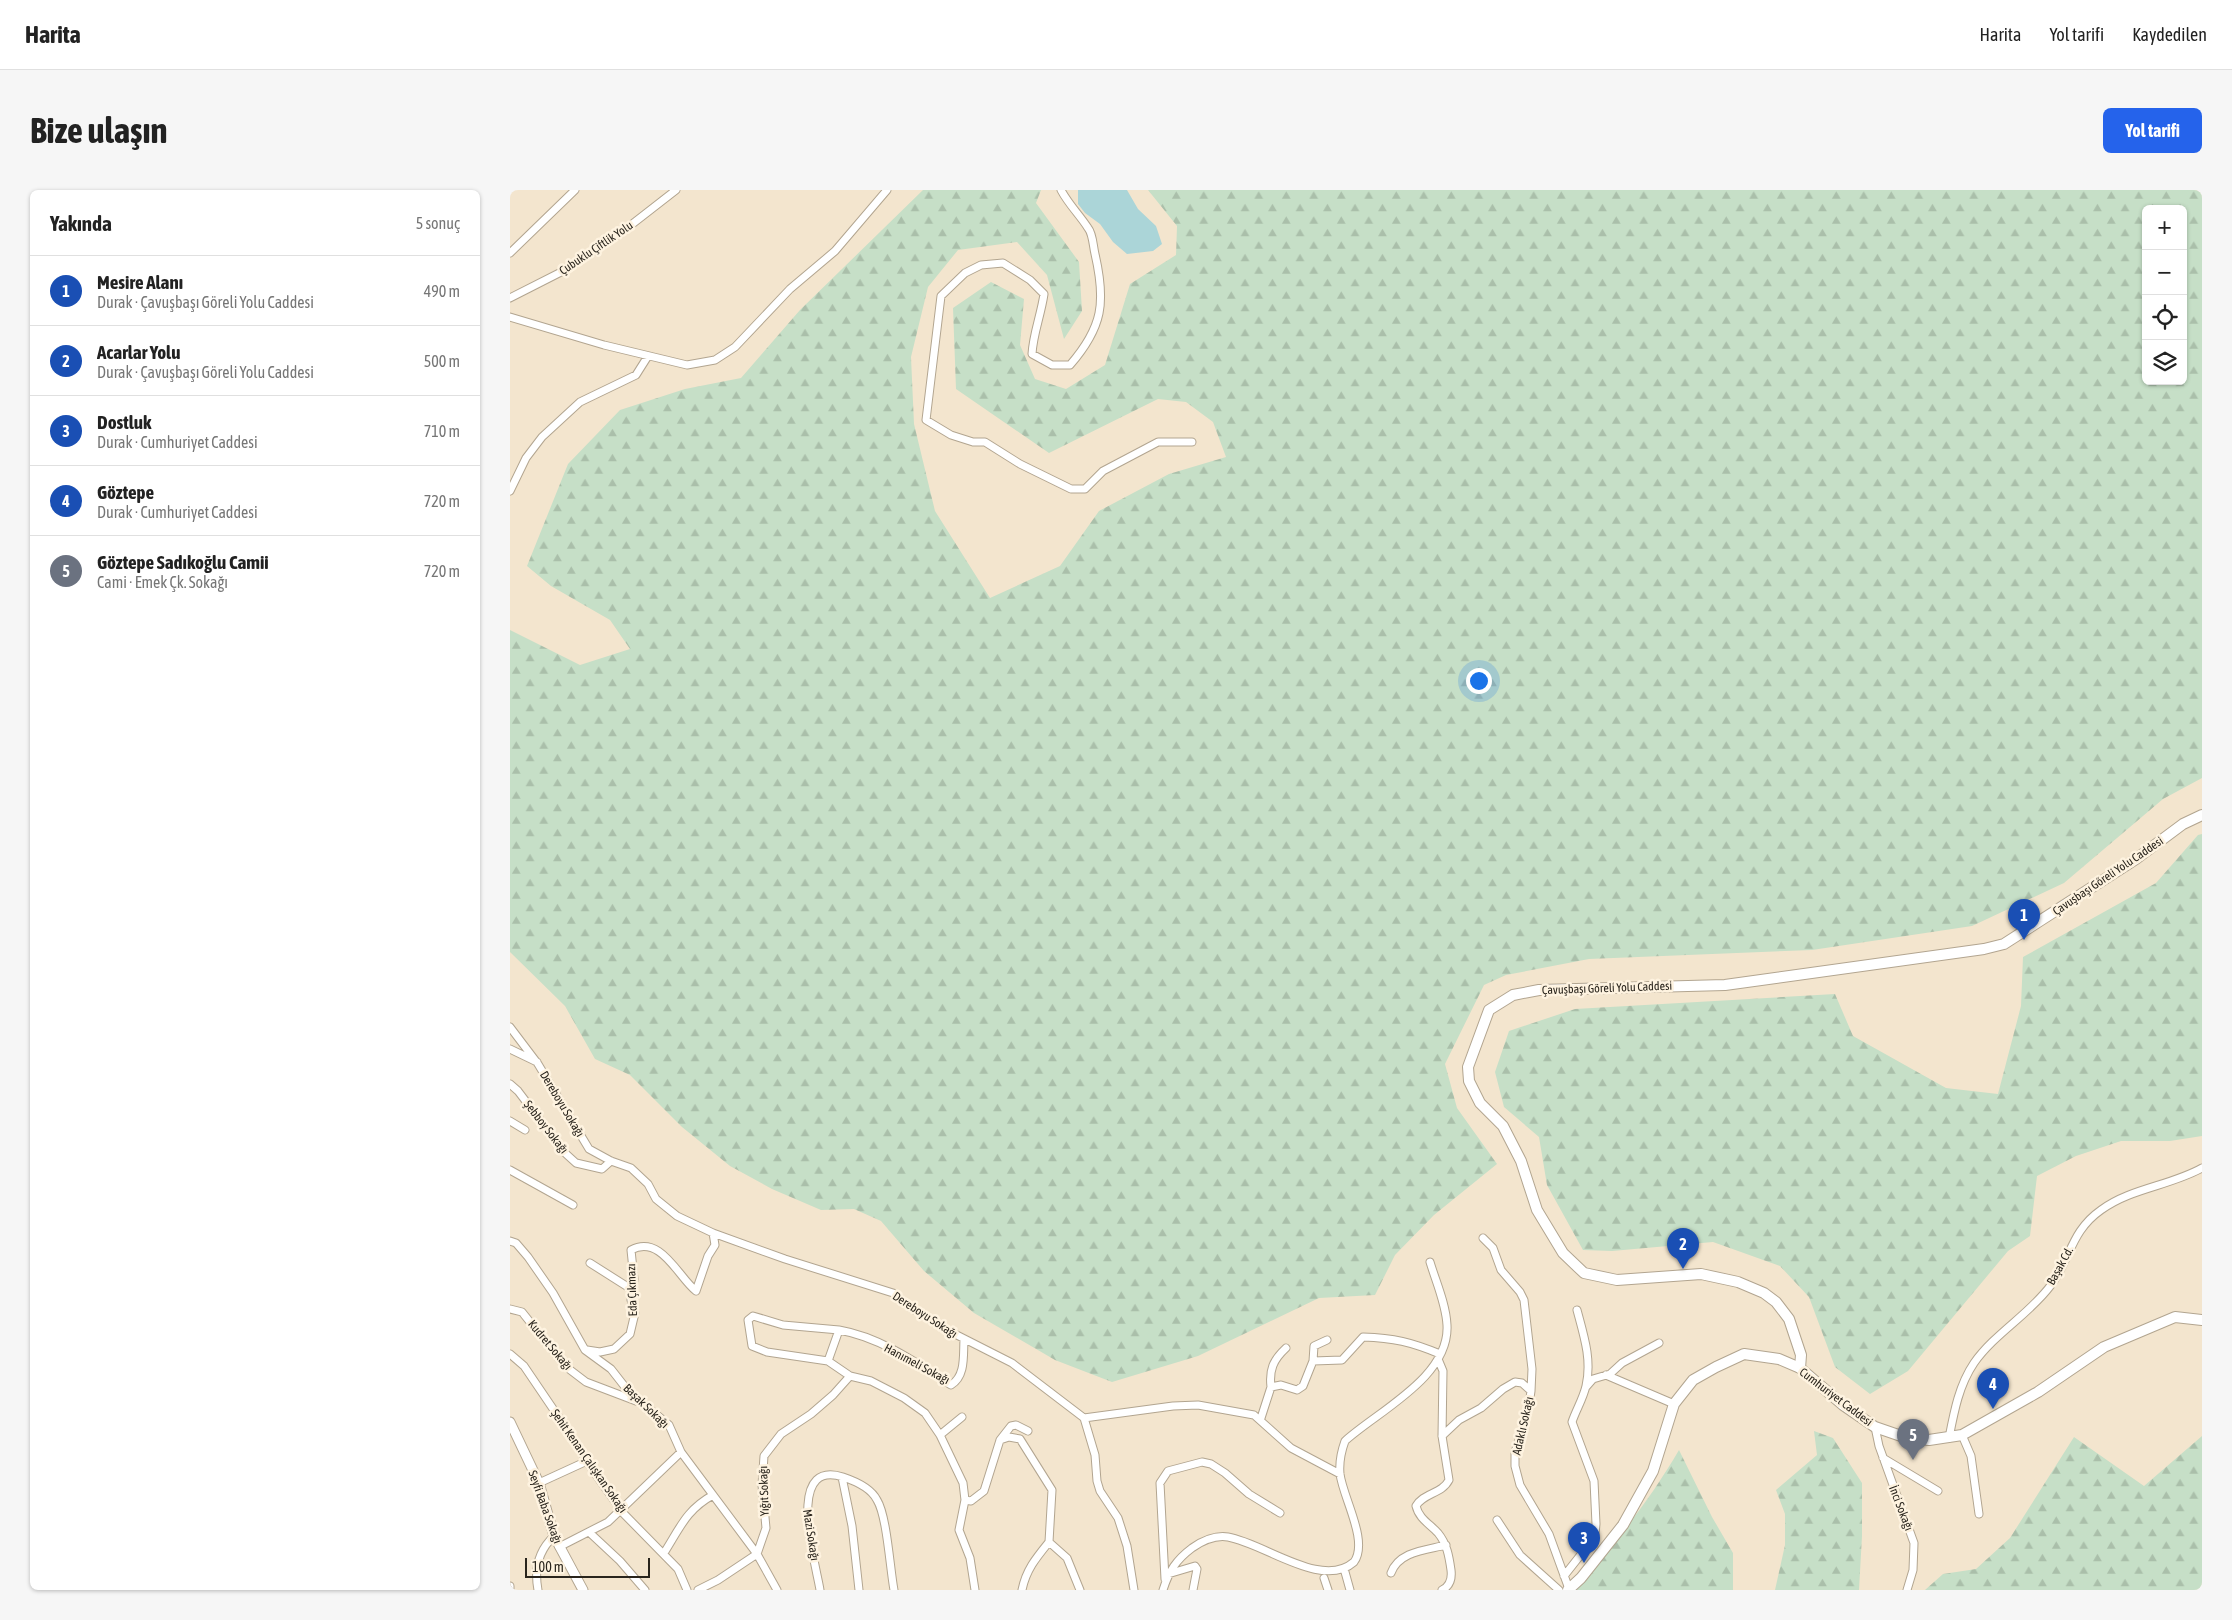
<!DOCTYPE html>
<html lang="tr">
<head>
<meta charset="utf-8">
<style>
	:root { --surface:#fff; --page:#f6f6f6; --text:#222; --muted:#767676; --line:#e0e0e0; --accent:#2563eb }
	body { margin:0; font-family:"Asap Condensed",sans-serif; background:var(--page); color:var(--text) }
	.controls { position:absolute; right:15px; top:15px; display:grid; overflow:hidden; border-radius:8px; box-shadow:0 1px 4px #0004 }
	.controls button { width:45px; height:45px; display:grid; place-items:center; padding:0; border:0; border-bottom:1px solid var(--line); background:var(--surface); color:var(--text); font:25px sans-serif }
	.scale { position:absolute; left:15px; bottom:12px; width:125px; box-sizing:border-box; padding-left:5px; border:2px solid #29241c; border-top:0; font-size:14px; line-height:18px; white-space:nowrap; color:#29241c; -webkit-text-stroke:4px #fef3e0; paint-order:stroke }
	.you { position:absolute; left:968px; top:490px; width:18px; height:18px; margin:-12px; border:4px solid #fff; border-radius:50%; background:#1a73e8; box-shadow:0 0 0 8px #1a73e833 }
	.badge { display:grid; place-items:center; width:32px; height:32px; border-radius:50%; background:var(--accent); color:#fff; font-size:16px; font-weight:700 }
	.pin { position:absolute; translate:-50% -41px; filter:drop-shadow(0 1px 2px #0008) }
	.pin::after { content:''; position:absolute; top:26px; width:18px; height:15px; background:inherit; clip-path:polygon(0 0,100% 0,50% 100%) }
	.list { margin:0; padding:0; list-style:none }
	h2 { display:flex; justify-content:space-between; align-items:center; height:65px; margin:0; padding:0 20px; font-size:21px }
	h2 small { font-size:16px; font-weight:400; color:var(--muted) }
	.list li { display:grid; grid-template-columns:32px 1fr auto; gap:15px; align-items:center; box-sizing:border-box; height:70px; padding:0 20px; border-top:1px solid var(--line) }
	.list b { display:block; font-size:19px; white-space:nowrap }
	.list p { margin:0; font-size:16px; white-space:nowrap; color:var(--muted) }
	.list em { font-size:16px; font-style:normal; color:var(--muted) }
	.icon { flex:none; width:28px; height:28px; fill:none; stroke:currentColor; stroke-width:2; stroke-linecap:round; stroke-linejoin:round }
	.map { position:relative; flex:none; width:1692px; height:1400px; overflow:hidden; border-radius:8px }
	header { display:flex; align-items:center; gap:30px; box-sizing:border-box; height:70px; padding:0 25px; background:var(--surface); border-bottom:1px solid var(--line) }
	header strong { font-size:24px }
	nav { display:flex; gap:28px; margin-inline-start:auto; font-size:18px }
	.intro { display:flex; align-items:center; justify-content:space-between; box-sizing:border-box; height:120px; padding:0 30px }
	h1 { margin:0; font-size:35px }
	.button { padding:12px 22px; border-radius:8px; background:var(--accent); color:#fff; font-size:18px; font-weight:700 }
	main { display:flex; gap:30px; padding:0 30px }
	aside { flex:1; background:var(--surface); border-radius:8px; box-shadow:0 1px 4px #0004 }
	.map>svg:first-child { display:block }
	.forest { fill:url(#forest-firs); fill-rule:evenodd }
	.water { fill:#abd5d8 }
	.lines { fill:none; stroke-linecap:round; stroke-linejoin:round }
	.minor-casing { stroke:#b2a590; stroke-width:9 }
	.tertiary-casing { stroke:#b2a590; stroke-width:11 }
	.secondary-casing { stroke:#b2a590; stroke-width:12 }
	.primary-casing { stroke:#b2a590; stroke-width:12 }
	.minor { stroke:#fff; stroke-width:7 }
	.tertiary { stroke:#fff; stroke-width:9 }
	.secondary { stroke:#fff; stroke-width:10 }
	.primary { stroke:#fff; stroke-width:10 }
	.labels { text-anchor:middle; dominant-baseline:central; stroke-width:5; stroke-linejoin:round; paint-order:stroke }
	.street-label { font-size:12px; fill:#29241c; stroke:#fef3e0 }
</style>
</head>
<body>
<header>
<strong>Harita</strong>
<nav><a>Harita</a><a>Yol tarifi</a><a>Kaydedilen</a></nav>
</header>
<div class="intro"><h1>Bize ulaşın</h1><a class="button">Yol tarifi</a></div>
<main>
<aside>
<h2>Yakında<small>5 sonuç</small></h2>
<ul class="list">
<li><span class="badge" style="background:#1a4fb4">1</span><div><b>Mesire Alanı</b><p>Durak · Çavuşbaşı Göreli Yolu Caddesi</p></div><em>490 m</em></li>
<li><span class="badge" style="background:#1a4fb4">2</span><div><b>Acarlar Yolu</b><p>Durak · Çavuşbaşı Göreli Yolu Caddesi</p></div><em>500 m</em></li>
<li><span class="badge" style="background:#1a4fb4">3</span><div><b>Dostluk</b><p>Durak · Cumhuriyet Caddesi</p></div><em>710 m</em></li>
<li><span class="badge" style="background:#1a4fb4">4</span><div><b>Göztepe</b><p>Durak · Cumhuriyet Caddesi</p></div><em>720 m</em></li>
<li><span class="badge" style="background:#6b7280">5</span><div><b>Göztepe Sadıkoğlu Camii</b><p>Cami · Emek Çk. Sokağı</p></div><em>720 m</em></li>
</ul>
</aside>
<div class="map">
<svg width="1692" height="1400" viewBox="0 0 1692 1400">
	<defs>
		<pattern id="forest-firs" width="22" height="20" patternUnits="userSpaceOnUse" patternTransform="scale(1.25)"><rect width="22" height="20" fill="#c6dfc7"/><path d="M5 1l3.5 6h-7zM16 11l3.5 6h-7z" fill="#aabfaa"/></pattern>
	</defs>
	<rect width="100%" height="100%" fill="#f3e5ce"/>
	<!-- forest -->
	<path class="forest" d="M413,0H531L526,13L569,72L572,121L554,149L537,85L507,52L448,60L418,97L401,167L404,234L425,321L480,408L550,376L589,321L659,284L716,267L703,232L676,212L648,209L539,263L446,199L443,118L481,92L514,109L510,155L525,189L556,199L595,175L620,94L666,65L667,36L638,0H1692V588L1653,609L1554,693L1462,736L1302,760L1079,769L996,785L974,795L935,874L947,918L987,974L924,1025L885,1065L865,1105L809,1108L688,1166L602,1192L545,1170L464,1123L414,1081L371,1031L344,1019L311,1020L262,999L220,976L172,937L120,885L85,869L55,816L0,762V440L70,475L120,459L100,430L41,396L17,376L58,274L110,220L175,199L231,188L290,120ZM1636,19H1673V191H1636Z
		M1692,644V946L1660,951H1611L1566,966L1527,986L1520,1046L1498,1061L1398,1181L1360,1204L1325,1177L1299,1107L1270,1076L1203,1052L1102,1061L1073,1060L1037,995L1029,947L994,917L985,882L999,841L1065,819L1325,804L1343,846L1436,898L1488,904L1511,816L1513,767L1646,693L1688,645Z
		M1304,1241L1323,1248L1352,1293V1346L1349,1400H1265L1275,1355V1324L1266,1300L1307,1265Z
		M1692,1246V1400H1415L1433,1384L1466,1379L1500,1348L1564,1247L1634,1296Z
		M1169,1260L1202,1327L1223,1363V1400H1060C1103,1357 1138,1313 1169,1260Z"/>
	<!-- water -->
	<path class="water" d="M568,0H617L628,19L646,36L652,54L643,61L617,64L603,52L590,34L575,23L568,14Z"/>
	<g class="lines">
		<defs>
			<path id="minor" d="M551,0C559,15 569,24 578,38C583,44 583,56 585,64C596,112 593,137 560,175H542L522,164C523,144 531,125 534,104L520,90L493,73L471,75L455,83L431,106L416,230L441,245L463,252H475L510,274L561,299H575L593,281L648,252H682
				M0,63L65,0
				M0,108L57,79L112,42L166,0
				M0,127L94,155L177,175L205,170L225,157L280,99L325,61L377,0
				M0,301L16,268L32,247L70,212L126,185L138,166
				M0,837L28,874L79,959L101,971L121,978L138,994L146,1009L167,1026L203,1043L275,1069L383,1103L401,1118L433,1138L502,1173L574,1228L663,1216L688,1215L744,1225L781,1258L830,1284
				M0,859L27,872
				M0,894L8,901L55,963L66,973L92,979L101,971
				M0,931L15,940
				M0,980L63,1015
				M973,1048L983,1058L991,1080L1010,1102L1014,1110L1022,1179L1021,1201
				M0,1051L6,1053L18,1067L43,1103L75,1160L101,1179L119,1202L159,1235L171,1262L247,1364L267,1400
				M80,1073L121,1099
				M0,1119L12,1122L55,1176L76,1192L126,1211
				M329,1140L273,1135L243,1126L238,1130L242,1156L257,1162L318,1171L340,1186L361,1191L394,1208L415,1223L430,1245L453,1293L455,1310L449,1340L460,1368L465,1400
				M77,1160L90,1162L104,1159L120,1144L125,1123L121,1110L124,1089L121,1060C151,1044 168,1087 186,1101L198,1066L205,1055L203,1043
				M0,1164L14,1176L54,1235L84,1282L113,1323L168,1379L177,1400
				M928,1169L933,1181L932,1246L939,1290C932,1304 913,1303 906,1316C909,1329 920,1334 928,1343C937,1354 939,1366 941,1380C942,1388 940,1396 932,1400
				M318,1171L329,1140C370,1147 407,1173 441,1195C456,1186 453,1165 454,1150
				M803,1171L832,1170L853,1147C884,1148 901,1152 930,1164
				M1096,1185L1164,1214
				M761,1197C759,1180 763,1170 776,1158
				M1076,1197L1083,1189L1100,1184L1112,1173L1149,1153
				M574,1228L585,1265L587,1291L590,1301L608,1328L617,1356L624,1400
				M751,1228L761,1197L771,1195L787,1200L793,1196L803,1171L804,1156L817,1150
				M1365,1237L1369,1256L1404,1353L1403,1380L1397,1400
				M430,1245L452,1227
				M1452,1245L1461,1266L1469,1324
				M932,1246L949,1230L971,1218L993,1199L1005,1192L1012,1193L1021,1201L1018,1221L1005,1262V1276L1010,1295L1039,1344L1059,1399
				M1439,1248C1444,1222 1449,1195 1464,1173C1485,1143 1520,1124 1541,1095C1561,1068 1561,1041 1591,1020C1621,998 1660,996 1692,978
				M490,1250L501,1236L506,1235L518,1241
				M1373,1268L1428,1301
				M332,1287L342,1336L349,1400
				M29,1293L77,1271
				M455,1310L461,1311L474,1301L490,1250L499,1247L510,1249L542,1300L539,1352L557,1368L570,1400
				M987,1330L1010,1365L1049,1400
				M80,1343L110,1371L135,1400
				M49,1357L98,1332L171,1262
				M154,1363C170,1338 176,1320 203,1305
				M247,1364L256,1338L252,1295L254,1266L271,1244L301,1224L323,1205L340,1186
				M835,1382L840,1400
				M881,1383C889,1361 917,1360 936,1355
				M658,1384L685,1376L687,1379L683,1400
				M1054,1386L1080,1353L1085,1344L1086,1334L1084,1291L1062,1232C1066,1220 1073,1209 1076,1196C1082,1170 1074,1146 1067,1120
				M814,1388L818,1400
				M655,1389L650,1293L658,1281L692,1272L701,1274L715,1283L739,1304L770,1323
				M0,1396V1400
				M28,1400C24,1379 28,1361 44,1346
				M188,1400L208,1390L247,1364
				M310,1400C306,1374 274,1268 333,1287C345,1291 361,1298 367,1310C377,1326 380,1379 384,1400
				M512,1400C516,1380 526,1368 539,1352
				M653,1400C659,1381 666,1370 682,1358C692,1351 706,1345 718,1347C754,1353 812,1400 844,1372C859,1351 833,1308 830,1284C829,1273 831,1262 835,1251C868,1221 940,1187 937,1135C936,1114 926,1092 920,1072"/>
			<path id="tertiary" d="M0,1232L29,1293L44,1346L73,1400"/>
			<path id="secondary" d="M1290,1178L1291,1165L1279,1129L1266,1112L1254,1103L1228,1092L1191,1084L1107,1090L1074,1083L1053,1063L1027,1020L1011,971L993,936L970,913L959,891L958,877L979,820L1003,805L1029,800L1215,795L1474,759L1494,754L1626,669L1673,634L1692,625"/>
			<path id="primary" d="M1058,1400L1071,1388L1113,1335L1143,1281L1164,1214L1183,1190L1206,1177L1234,1164L1269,1169L1290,1178L1333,1215L1365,1237L1394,1247L1419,1250L1452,1245L1528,1202L1594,1157L1665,1127L1692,1130"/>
		</defs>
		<!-- minor casing -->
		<use href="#minor" class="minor-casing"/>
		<!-- tertiary casing -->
		<use href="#tertiary" class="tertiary-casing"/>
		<!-- secondary casing -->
		<use href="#secondary" class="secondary-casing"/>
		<!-- primary casing -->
		<use href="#primary" class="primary-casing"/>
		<!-- minor -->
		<use href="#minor" class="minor"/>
		<!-- tertiary -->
		<use href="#tertiary" class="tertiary"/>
		<!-- secondary -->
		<use href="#secondary" class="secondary"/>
		<!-- primary -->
		<use href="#primary" class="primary"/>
	</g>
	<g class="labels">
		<!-- street labels -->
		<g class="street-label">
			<text transform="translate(86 58) rotate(-34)">Çubuklu Çiftlik Yolu</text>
			<text transform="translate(1598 686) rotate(-34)">Çavuşbaşı Göreli Yolu Caddesi</text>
			<text transform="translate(1097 798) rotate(-2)">Çavuşbaşı Göreli Yolu Caddesi</text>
			<text transform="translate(52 914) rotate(59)">Dereboyu Sokağı</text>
			<text transform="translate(36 937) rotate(52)">Şebboy Sokağı</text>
			<text transform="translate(1550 1076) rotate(-61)">Başak Cd.</text>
			<text transform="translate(122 1100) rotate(-92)">Eda Çıkmazı</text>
			<text transform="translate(415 1125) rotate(33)">Dereboyu Sokağı</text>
			<text transform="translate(40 1155) rotate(50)">Kudret Sokağı</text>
			<text transform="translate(407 1174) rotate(28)">Hanımeli Sokağı</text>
			<text transform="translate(1326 1207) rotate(37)">Cumhuriyet Caddesi</text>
			<text transform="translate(136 1216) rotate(44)">Başak Sokağı</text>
			<text transform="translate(1013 1236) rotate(-77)">Adaklı Sokağı</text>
			<text transform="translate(79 1271) rotate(55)">Şehit Kenan Çalışkan Sokağı</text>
			<text transform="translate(254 1301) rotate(-92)">Yığıt Sokağı</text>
			<text transform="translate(35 1317) rotate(70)">Seyfi Baba Sokağı</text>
			<text transform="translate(1391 1318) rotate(69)">İnci Sokağı</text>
			<text transform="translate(301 1345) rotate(81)">Mazi Sokağı</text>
		</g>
	</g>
</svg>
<div class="controls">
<button>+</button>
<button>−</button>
<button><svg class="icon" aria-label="locate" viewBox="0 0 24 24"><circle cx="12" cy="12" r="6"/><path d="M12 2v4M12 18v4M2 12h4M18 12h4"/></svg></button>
<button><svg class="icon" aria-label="layers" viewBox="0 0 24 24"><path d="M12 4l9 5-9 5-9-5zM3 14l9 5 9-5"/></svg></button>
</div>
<div class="scale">100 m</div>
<div class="you"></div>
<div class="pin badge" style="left:1514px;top:750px;background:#1a4fb4">1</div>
<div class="pin badge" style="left:1173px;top:1079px;background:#1a4fb4">2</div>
<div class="pin badge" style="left:1074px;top:1373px;background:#1a4fb4">3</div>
<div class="pin badge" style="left:1483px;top:1219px;background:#1a4fb4">4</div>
<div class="pin badge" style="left:1403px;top:1270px;background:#6b7280">5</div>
</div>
</main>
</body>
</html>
